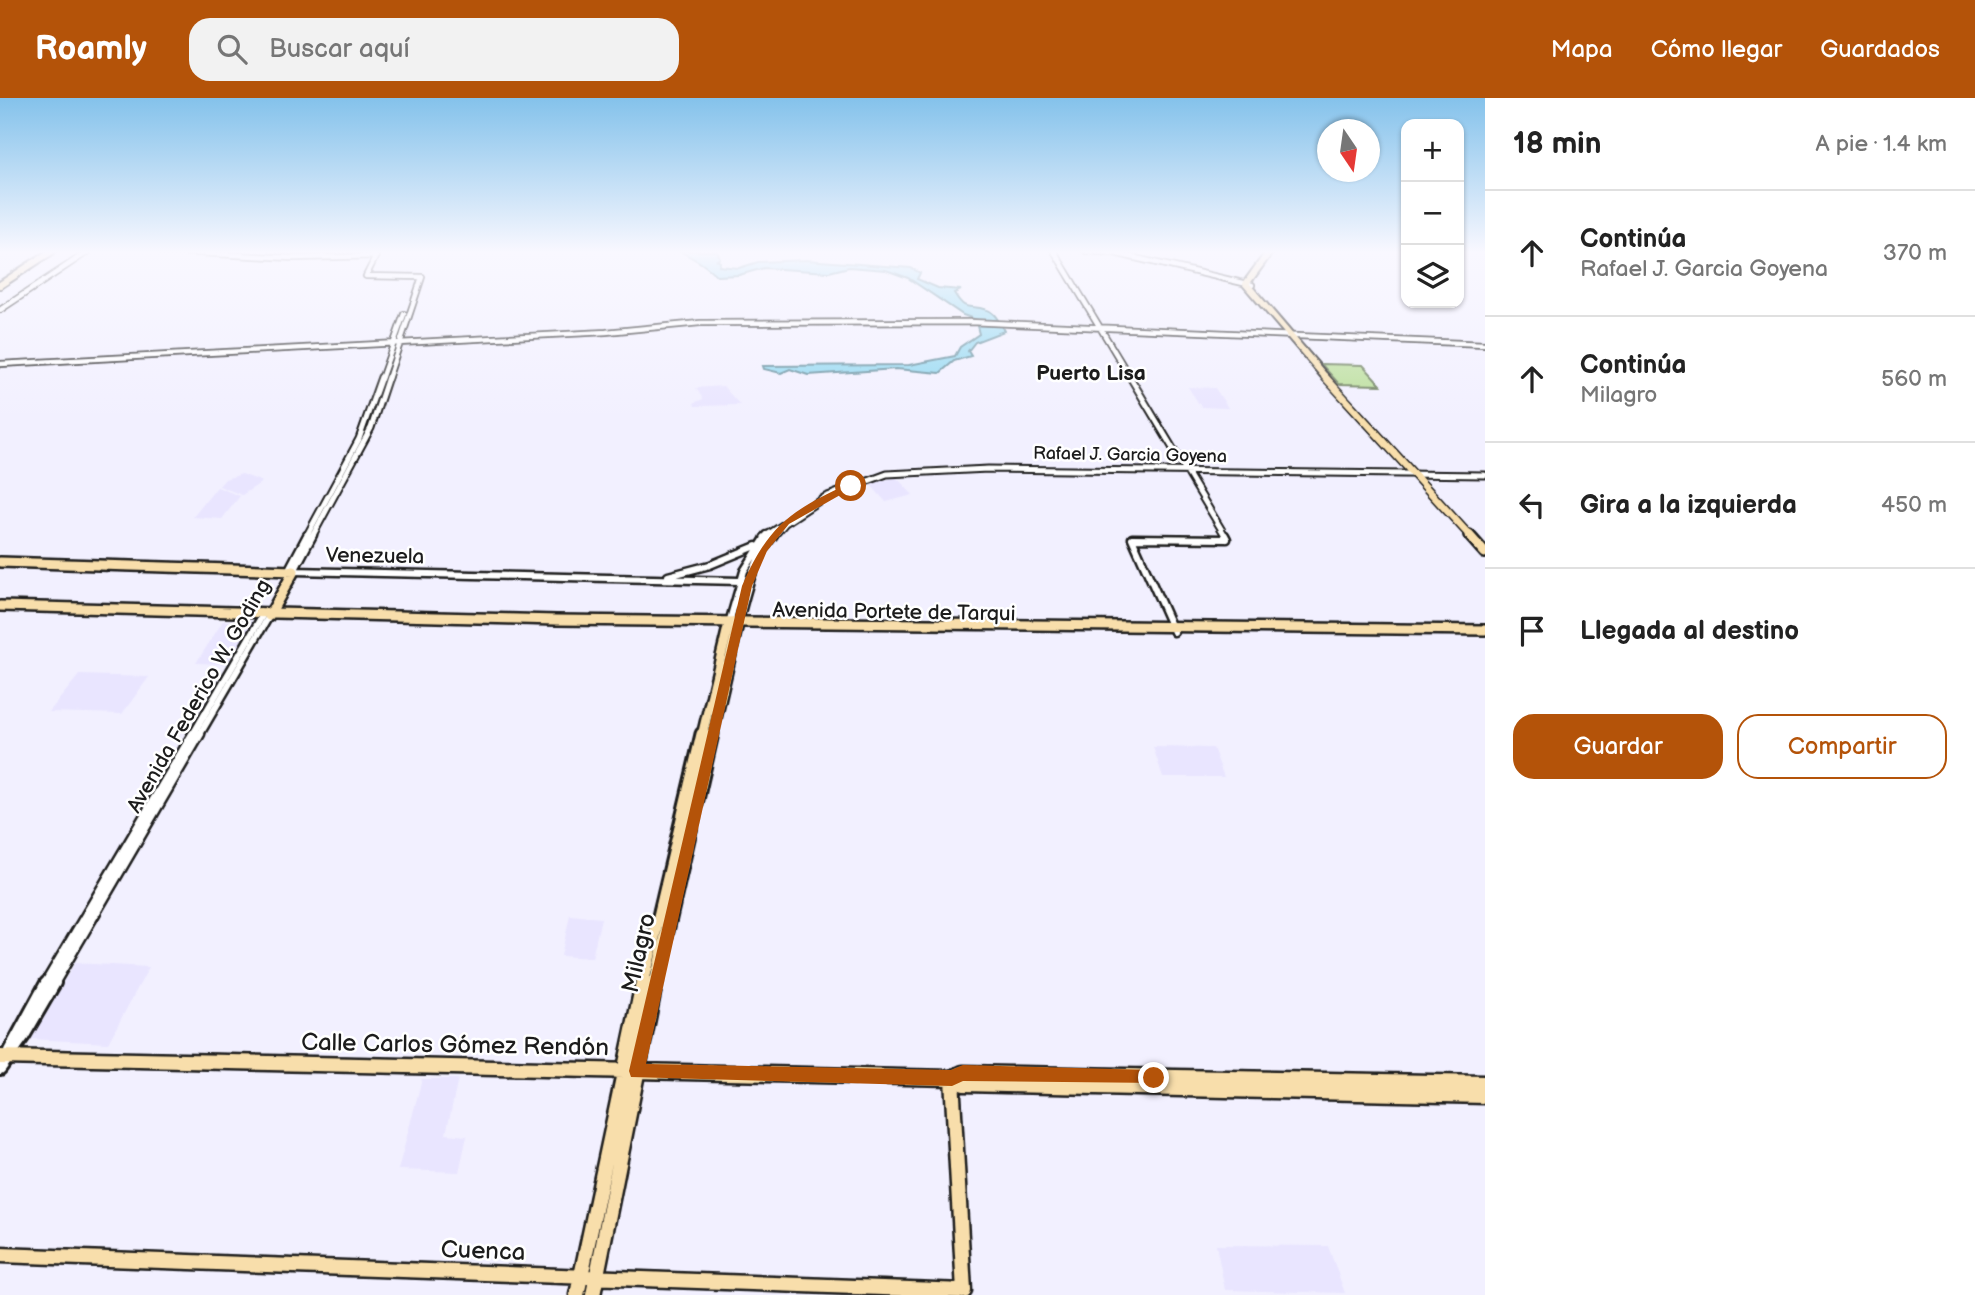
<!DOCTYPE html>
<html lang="es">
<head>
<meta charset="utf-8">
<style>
	:root { --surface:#fff; --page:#f2f2f2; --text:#222; --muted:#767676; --line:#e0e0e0; --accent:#b45309 }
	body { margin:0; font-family:"Balsamiq Sans",sans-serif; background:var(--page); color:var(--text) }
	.controls { position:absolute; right:21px; top:21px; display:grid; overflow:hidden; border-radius:14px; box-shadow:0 2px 5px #0004 }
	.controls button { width:63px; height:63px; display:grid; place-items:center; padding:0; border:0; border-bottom:2px solid var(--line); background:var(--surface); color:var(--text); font:35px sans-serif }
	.compass { position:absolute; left:1317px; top:21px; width:63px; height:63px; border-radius:50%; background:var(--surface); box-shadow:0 2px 5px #0004; rotate:167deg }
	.stop { position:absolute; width:21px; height:21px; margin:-16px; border:5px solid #b45309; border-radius:50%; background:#fff }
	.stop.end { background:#b45309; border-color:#fff; box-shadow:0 2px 7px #0008 }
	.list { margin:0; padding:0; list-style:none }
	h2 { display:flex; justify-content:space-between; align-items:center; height:91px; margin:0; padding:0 28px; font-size:30px }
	h2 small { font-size:23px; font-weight:400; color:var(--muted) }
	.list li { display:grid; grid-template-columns:46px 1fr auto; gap:21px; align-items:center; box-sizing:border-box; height:126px; padding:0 28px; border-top:2px solid var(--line) }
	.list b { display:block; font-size:26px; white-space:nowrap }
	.list p { margin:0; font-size:23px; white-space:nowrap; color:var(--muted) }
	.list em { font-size:23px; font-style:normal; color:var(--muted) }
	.actions { display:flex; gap:14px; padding:21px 28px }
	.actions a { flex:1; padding:16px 0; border:2px solid var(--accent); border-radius:21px; text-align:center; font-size:24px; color:var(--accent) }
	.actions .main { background:var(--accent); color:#fff }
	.icon { flex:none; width:38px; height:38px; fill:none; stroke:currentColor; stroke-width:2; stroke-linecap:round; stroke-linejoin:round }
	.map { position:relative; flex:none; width:1485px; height:1197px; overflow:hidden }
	header { display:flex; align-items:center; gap:42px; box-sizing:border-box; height:98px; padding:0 35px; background:var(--accent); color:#fff }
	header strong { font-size:33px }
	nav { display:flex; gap:38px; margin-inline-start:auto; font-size:24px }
	.search { width:490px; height:63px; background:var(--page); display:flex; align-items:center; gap:18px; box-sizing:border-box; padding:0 24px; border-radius:21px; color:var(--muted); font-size:26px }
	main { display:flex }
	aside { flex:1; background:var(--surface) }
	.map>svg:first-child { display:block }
	.built { fill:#e9e5ff }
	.green { fill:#b9de98; stroke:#6a7d5a; stroke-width:2 }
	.water { fill:#8fd7f0; stroke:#618c9b; stroke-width:2 }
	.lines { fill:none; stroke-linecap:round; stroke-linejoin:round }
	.minor-far4-casing { stroke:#1c1c1c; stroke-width:8 }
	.minor-far3-casing { stroke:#1c1c1c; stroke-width:9 }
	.minor-far2-casing { stroke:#1c1c1c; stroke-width:11 }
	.minor-far1-casing { stroke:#1c1c1c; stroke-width:13 }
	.minor-casing { stroke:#1c1c1c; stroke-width:16 }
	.major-far4-casing { stroke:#1c1c1c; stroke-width:10 }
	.major-far3-casing { stroke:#1c1c1c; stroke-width:10 }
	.major-far2-casing { stroke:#1c1c1c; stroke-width:14 }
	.major-far1-casing { stroke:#1c1c1c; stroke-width:17 }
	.major-casing { stroke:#1c1c1c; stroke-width:19 }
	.minor-far4 { stroke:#fff; stroke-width:4.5 }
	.minor-far3 { stroke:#fff; stroke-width:5 }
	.minor-far2 { stroke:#fff; stroke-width:6 }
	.minor-far1 { stroke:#fff; stroke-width:8 }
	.minor { stroke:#fff; stroke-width:10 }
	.major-far4 { stroke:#f8deab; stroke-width:6 }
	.major-far3 { stroke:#f8deab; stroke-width:7 }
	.major-far2 { stroke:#f8deab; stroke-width:9 }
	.major-far1 { stroke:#f8deab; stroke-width:11 }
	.major { stroke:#f8deab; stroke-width:14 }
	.route { fill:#b45309 }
	.labels { text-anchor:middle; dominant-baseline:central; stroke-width:5; stroke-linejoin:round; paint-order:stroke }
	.far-street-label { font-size:18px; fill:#1c1c1c; stroke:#fff }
	.far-quarter-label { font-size:21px; font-weight:bold; fill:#1c1c1c; stroke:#fff }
	.street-label { font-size:21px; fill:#1c1c1c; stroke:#fff }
	.near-street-label { font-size:24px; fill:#1c1c1c; stroke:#fff }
</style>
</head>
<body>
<header>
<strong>Roamly</strong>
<div class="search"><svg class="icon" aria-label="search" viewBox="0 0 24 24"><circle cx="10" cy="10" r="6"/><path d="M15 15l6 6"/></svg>Buscar aquí</div>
<nav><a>Mapa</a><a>Cómo llegar</a><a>Guardados</a></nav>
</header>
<main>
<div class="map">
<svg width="1485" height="1197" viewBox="0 0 1485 1197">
	<rect width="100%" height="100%" fill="#f2f0ff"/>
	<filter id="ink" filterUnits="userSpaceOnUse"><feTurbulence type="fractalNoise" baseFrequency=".0143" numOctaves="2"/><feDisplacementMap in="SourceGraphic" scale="14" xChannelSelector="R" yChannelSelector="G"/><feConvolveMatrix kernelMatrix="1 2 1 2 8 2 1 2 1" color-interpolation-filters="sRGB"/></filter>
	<g filter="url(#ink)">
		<!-- built -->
		<path class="built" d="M723,288L740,307L695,308L694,305L703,301L696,290Z
			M1188,289L1215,290L1228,310L1201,309Z
			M242,376L262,384L242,397L219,388L225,381Z
			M896,379L913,397L886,404L870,386Z
			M217,389L240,398L222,421L193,419Z
			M223,523L253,524L227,566L196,565Z
			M79,577L149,579L122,616L49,614Z
			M1153,649L1213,650L1224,679H1163Z
			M570,817L601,820L592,860L561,858Z
			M75,865L149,869L108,945L30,941Z
			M422,981H458L446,1036L467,1038L459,1074L398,1072Z
			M1216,1147L1328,1148L1345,1195L1225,1192Z"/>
		<!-- green -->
		<path class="green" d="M1321,266L1363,267L1381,287L1339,286Z"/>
		<!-- water -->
		<path class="water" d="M680,153H717L720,160L717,162L720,164L719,168L739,170L758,164L807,162L911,170L920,175L917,181L938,190L961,192L954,195C967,216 968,205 987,212C996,215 1000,226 1004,233L975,244L968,253L971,258L954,263L940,275L896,271L808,277L790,271L781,275L764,271L763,268L909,267L955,258L960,249L979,236L977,228L980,223L963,217L908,180L886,172L849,169L829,174L764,170L739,177L717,178C705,166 694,161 680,153Z"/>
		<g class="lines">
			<defs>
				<path id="minor-far4" d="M162,153L293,160L376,158
					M1054,153L1131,281
					M1086,153L1114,155L1252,187
					M376,158L366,178L422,179L388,281
					M0,212L89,153
					M0,266L606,234L700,225L970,224L1485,246
					M381,281L404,216"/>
				<path id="minor-far3" d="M1130,279L1226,439
					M306,439L359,341L381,279
					M312,439L371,330L388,279
					M764,439L825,399L887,376L988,371L1485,377
					M773,439L786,424"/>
				<path id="minor-far2" d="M313,437L294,473L740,483L747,487
					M1225,437L1227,441
					M288,473L307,437
					M668,478L710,467L756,448
					M729,525L744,473L767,437
					M738,526C747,494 752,463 774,437
					M1174,534L1132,440L1227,441
					M192,638L262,518
					M199,638L268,520"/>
				<path id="minor-far1" d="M45,886L193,636
					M54,886L200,636"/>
				<path id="minor" d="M9,953L46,885
					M0,971L24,938L55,885"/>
				<path id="major-far4" d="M1270,153L1246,186L1327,281
					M0,187L52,153"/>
				<path id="major-far3" d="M1325,279L1471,439"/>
				<path id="major-far2" d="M1469,437L1485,455
					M0,464L294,473L269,518
					M0,508L556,522L1485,532
					M702,638L729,525
					M712,638L738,526"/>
				<path id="major-far1" d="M643,886L702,636
					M655,886L712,636"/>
				<path id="major" d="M0,959L952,980L964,986L1485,998
					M952,980L963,975L1485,985
					M0,1157L964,1193L952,980
					M577,1197L643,885
					M593,1197L655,885"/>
			</defs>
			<!-- minor-far4 casing -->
			<use href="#minor-far4" class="minor-far4-casing"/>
			<!-- minor-far3 casing -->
			<use href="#minor-far3" class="minor-far3-casing"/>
			<!-- minor-far2 casing -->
			<use href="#minor-far2" class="minor-far2-casing"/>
			<!-- minor-far1 casing -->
			<use href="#minor-far1" class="minor-far1-casing"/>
			<!-- minor casing -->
			<use href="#minor" class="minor-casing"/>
			<!-- major-far4 casing -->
			<use href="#major-far4" class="major-far4-casing"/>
			<!-- major-far3 casing -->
			<use href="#major-far3" class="major-far3-casing"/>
			<!-- major-far2 casing -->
			<use href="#major-far2" class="major-far2-casing"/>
			<!-- major-far1 casing -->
			<use href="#major-far1" class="major-far1-casing"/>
			<!-- major casing -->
			<use href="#major" class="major-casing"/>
			<!-- minor-far4 -->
			<use href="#minor-far4" class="minor-far4"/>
			<!-- minor-far3 -->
			<use href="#minor-far3" class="minor-far3"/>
			<!-- minor-far2 -->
			<use href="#minor-far2" class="minor-far2"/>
			<!-- minor-far1 -->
			<use href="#minor-far1" class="minor-far1"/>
			<!-- minor -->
			<use href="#minor" class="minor"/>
			<!-- major-far4 -->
			<use href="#major-far4" class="major-far4"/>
			<!-- major-far3 -->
			<use href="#major-far3" class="major-far3"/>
			<!-- major-far2 -->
			<use href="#major-far2" class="major-far2"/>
			<!-- major-far1 -->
			<use href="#major-far1" class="major-far1"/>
			<!-- major -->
			<use href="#major" class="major"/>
		</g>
	</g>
	<!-- sky -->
	<linearGradient id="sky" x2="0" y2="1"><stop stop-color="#84c2eb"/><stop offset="0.48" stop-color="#f9f8ff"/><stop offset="1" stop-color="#f9f8ff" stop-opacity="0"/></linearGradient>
	<rect width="1485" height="321" fill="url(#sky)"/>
	<!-- route -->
	<path class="route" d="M848,386L856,388L789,426L767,453L752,488L646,966L951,972L963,967L1154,972L1160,974V985L963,983L952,988L631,979L629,973L742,488C768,428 790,413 848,386Z"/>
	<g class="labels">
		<!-- far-street labels -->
		<g class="far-street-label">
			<text transform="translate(1130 357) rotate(1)">Rafael J. Garcia Goyena</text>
		</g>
		<!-- far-quarter labels -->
		<g class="far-quarter-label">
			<text x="1091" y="275">Puerto Lisa</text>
		</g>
		<!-- street labels -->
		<g class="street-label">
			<text transform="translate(375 458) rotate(1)">Venezuela</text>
			<text transform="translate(894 514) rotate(1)">Avenida Portete de Tarqui</text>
			<text transform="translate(199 598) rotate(-60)">Avenida Federico W. Goding</text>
		</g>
		<!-- near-street labels -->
		<g class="near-street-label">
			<text transform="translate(639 855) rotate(-77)">Milagro</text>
			<text transform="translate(455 947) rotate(1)">Calle Carlos Gómez Rendón</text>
			<text transform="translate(483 1153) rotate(2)">Cuenca</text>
		</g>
	</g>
</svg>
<div class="controls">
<button>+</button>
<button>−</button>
<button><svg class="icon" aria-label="layers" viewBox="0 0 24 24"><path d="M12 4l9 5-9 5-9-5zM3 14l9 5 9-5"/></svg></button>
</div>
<svg class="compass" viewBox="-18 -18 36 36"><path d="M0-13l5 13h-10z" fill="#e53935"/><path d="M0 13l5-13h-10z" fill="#767676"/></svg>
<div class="stop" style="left:851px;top:388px"></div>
<div class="stop end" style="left:1154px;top:980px"></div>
</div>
<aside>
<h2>18 min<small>A pie · 1.4 km</small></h2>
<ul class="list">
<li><svg class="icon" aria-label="ahead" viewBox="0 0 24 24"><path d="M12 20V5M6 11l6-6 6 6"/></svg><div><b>Continúa</b><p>Rafael J. Garcia Goyena</p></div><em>370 m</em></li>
<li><svg class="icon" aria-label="ahead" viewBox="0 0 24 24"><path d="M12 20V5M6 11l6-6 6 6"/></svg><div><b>Continúa</b><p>Milagro</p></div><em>560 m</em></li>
<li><svg class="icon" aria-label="left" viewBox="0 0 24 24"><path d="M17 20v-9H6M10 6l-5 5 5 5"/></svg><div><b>Gira a la izquierda</b></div><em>450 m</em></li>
<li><svg class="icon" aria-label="arrive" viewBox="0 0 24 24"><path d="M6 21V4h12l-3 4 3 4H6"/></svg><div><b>Llegada al destino</b></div></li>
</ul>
<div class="actions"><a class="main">Guardar</a><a>Compartir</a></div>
</aside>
</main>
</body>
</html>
